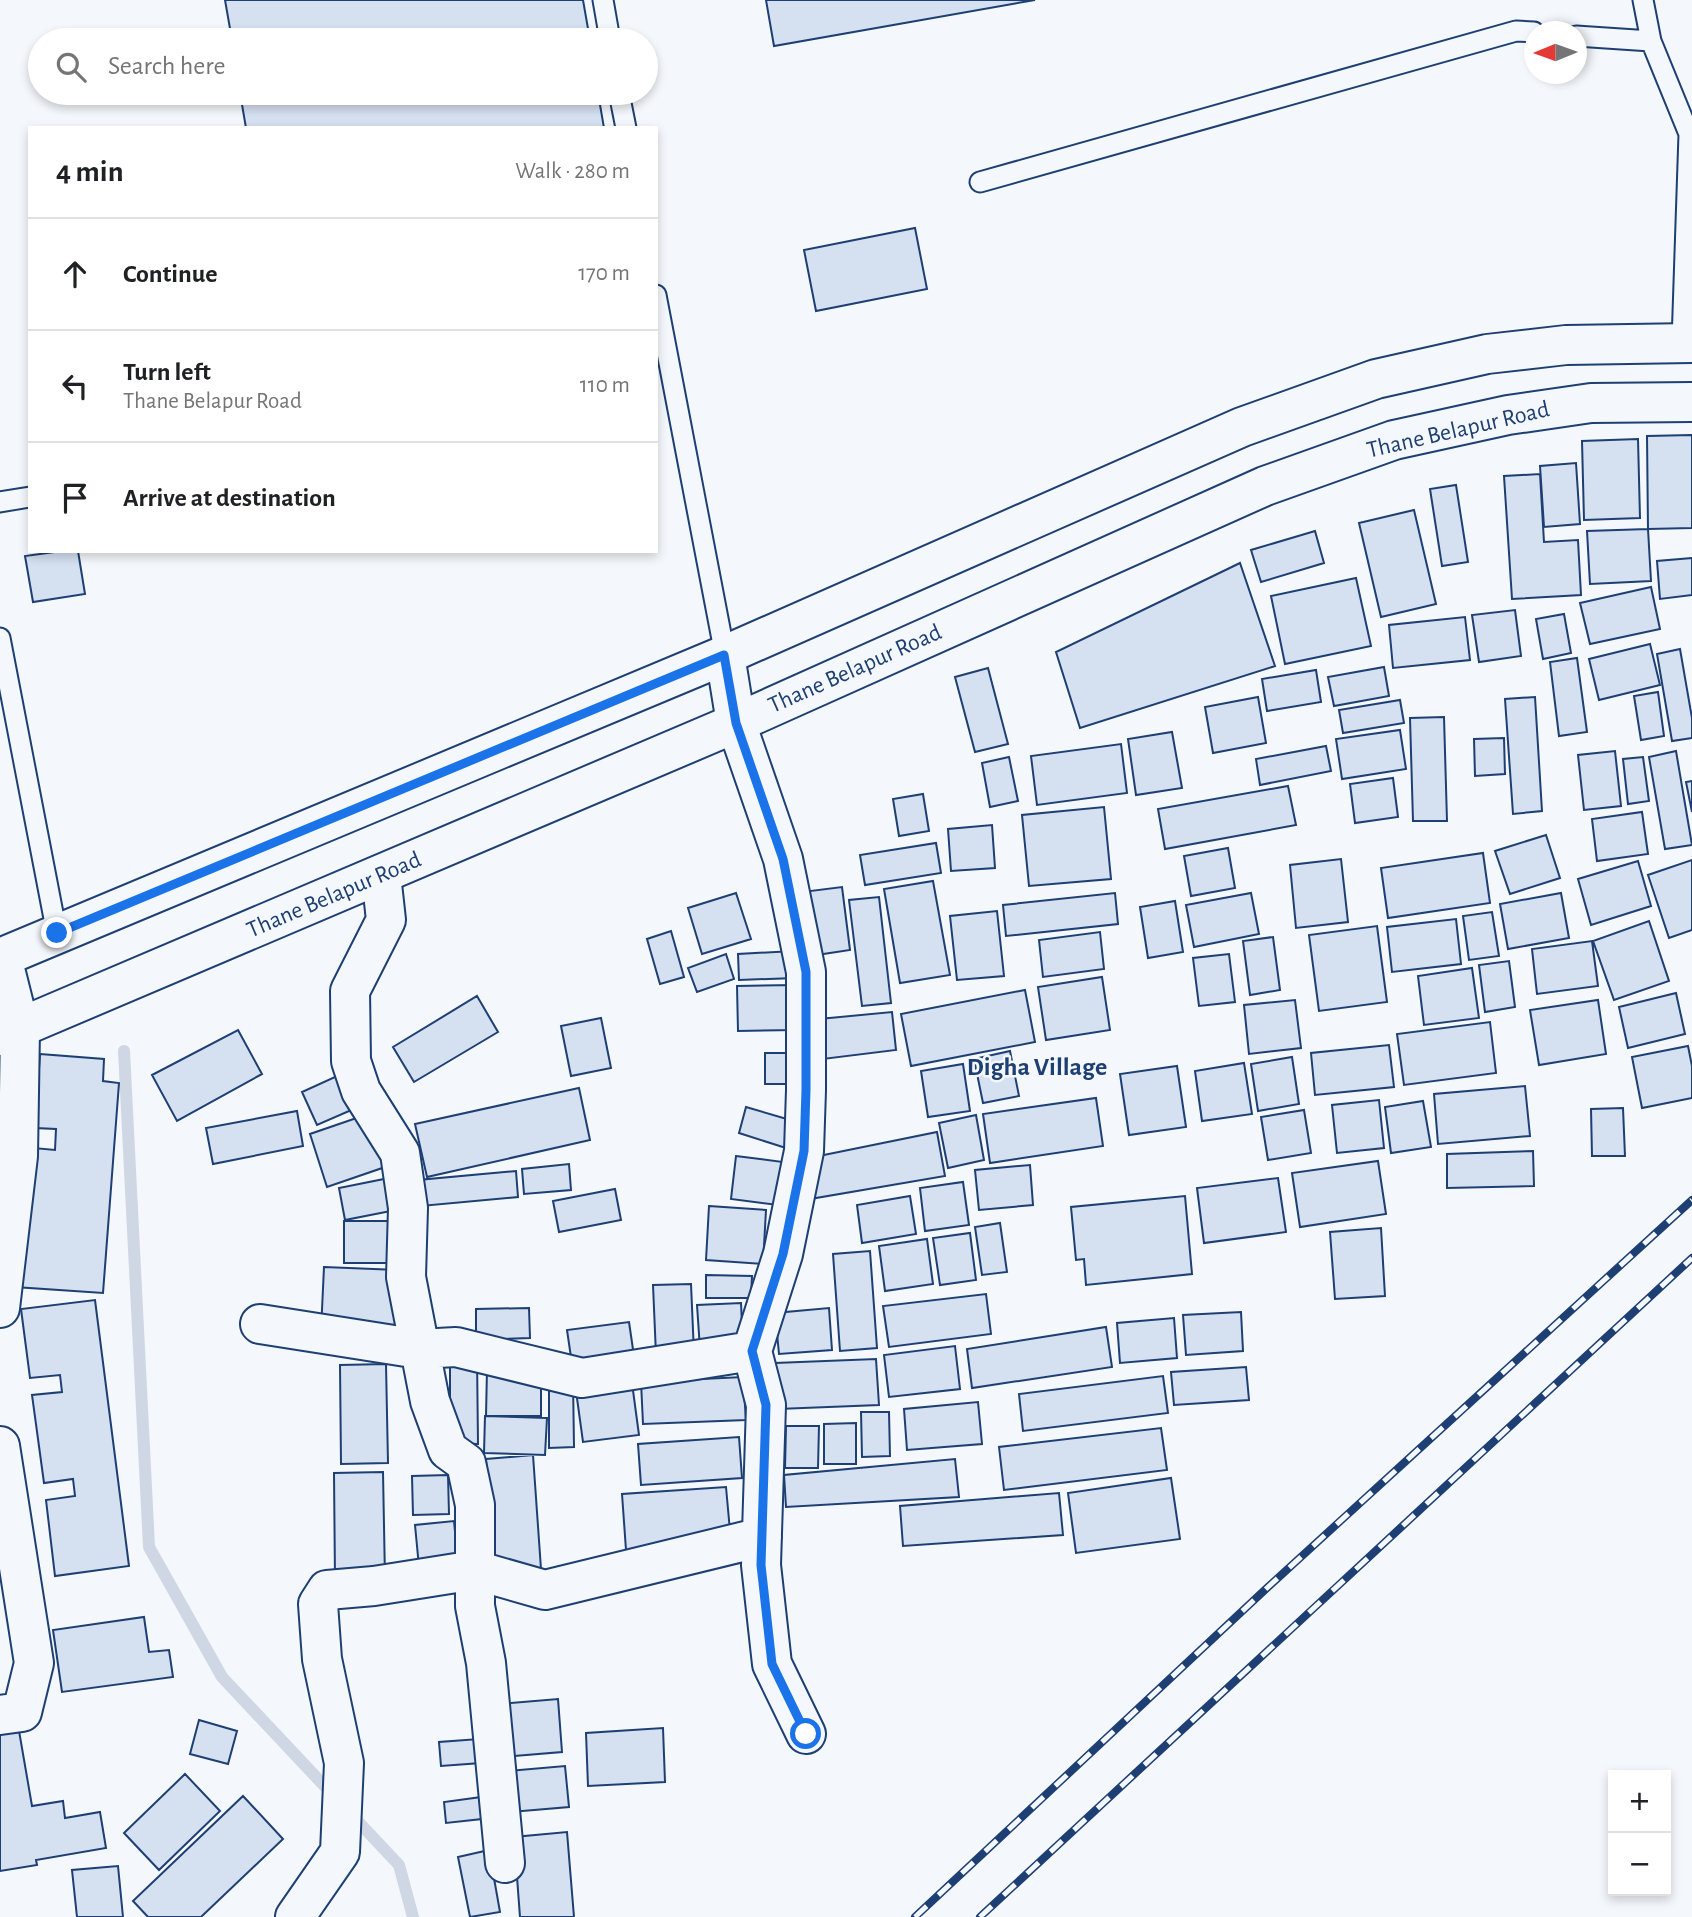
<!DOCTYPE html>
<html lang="en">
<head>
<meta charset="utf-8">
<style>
	:root { --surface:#fff; --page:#f6f6f6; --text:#202124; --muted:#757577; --line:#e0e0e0 }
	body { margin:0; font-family:"Alegreya Sans",sans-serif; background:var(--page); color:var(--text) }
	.controls { position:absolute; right:21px; bottom:21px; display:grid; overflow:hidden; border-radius:0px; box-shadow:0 4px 10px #0003 }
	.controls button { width:63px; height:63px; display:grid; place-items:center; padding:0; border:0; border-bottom:2px solid var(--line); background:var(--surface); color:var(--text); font:35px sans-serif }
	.compass { position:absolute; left:1524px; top:21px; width:63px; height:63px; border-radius:50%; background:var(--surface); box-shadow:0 4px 10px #0003; rotate:269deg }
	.stop { position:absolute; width:21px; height:21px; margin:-16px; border:5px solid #1a73e8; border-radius:50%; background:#fff }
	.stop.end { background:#1a73e8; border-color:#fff; box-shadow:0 2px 7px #0008 }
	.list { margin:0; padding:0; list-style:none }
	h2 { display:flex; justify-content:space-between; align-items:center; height:91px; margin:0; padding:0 28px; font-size:30px }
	h2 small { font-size:23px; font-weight:400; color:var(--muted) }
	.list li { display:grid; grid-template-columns:46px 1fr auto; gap:21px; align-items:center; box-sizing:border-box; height:112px; padding:0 28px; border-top:2px solid var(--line) }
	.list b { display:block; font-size:26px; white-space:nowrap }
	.list p { margin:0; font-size:23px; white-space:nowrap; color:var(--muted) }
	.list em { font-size:23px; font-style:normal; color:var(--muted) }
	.icon { flex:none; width:38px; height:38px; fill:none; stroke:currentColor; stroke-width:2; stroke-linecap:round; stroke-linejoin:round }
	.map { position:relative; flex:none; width:1692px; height:1917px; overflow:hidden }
	.search { position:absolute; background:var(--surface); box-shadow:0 4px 10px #0003; left:28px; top:28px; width:630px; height:77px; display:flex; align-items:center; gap:18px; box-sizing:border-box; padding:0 24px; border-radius:38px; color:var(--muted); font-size:26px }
	.panel { position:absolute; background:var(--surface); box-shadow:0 4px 10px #0003; left:28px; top:126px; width:630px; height:427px; border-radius:0px }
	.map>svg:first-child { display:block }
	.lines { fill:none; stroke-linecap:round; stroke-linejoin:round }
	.stream { stroke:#cfd7e4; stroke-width:12 }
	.building { fill:#d5e0f0; stroke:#1d3f73; stroke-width:2 }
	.service-casing { stroke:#1d3f73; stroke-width:23 }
	.minor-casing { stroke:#1d3f73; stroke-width:42 }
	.primary-casing { stroke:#1d3f73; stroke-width:42 }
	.service { stroke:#f4f7fb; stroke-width:19 }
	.minor { stroke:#f4f7fb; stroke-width:38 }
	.primary { stroke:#f4f7fb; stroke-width:38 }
	.rail-casing { stroke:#1d3f73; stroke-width:8 }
	.rail { stroke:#f4f7fb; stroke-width:5; stroke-dasharray:16; stroke-linecap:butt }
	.route { stroke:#1a73e8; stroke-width:9 }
	.labels { text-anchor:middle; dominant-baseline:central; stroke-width:5; stroke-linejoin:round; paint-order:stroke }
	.street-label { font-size:24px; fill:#1d3f73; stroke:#f4f7fb }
	.neighbourhood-label { font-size:26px; font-weight:bold; fill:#1d3f73; stroke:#f4f7fb }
</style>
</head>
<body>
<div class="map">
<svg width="1692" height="1917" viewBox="0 0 1692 1917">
	<rect width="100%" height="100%" fill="#f4f7fb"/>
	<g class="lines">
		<!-- stream -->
		<path class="stream" d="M124,1051L149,1547L222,1677L333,1795
			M351,1814L399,1865L413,1917"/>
	</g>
	<!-- building -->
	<path class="building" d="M225,0H583L590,40H232Z
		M766,0H1035L774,46Z
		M240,93H598L604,128H246Z
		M915,228L927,289L816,311L804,250Z
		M1692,435V528L1648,529L1647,436Z
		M1638,439L1640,518L1584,520L1582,441Z
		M1576,463L1580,524L1544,527L1540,466Z
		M1540,474L1544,542L1578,540L1581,595L1512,599L1504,476Z
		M1456,485L1468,562L1442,566L1430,489Z
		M1414,510L1436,604L1381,617L1359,523Z
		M1648,529L1651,581L1590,584L1587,531Z
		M1315,531L1324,563L1261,582L1251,550Z
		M62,551H78L85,594L33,602L25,556Z
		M1692,558V595L1660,599L1657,561Z
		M1240,563L1275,666L1080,728L1056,652Z
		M1356,578L1371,646L1285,664L1271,596Z
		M1651,587L1660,629L1590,644L1580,603Z
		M1515,610L1521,656L1479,662L1472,615Z
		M1564,614L1571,653L1543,659L1536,619Z
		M1465,617L1470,660L1393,668L1389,625Z
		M1650,644L1660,685L1599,700L1589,659Z
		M1680,649L1692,718V738L1672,741L1657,654Z
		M1577,658L1587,732L1559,736L1550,662Z
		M1384,667L1389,696L1334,706L1328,677Z
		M988,668L1008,744L975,752L955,677Z
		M1316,670L1321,702L1267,711L1262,679Z
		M1658,692L1664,736L1641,740L1634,696Z
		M1258,697L1266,743L1213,753L1205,707Z
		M1535,697L1542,811L1513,814L1505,699Z
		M1400,700L1404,723L1343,733L1339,710Z
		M1444,717L1447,821H1413L1410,718Z
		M1400,730L1406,769L1342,779L1336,739Z
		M1172,732L1182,788L1136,795L1128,739Z
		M1504,738L1505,774L1475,776L1474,739Z
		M1121,744L1127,793L1037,805L1031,756Z
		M1326,746L1331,771L1260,785L1256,759Z
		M1615,751L1621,806L1584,810L1578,755Z
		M1676,751L1692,845L1665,849L1649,757Z
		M1009,757L1018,801L990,807L982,763Z
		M1643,757L1649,801L1628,804L1623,759Z
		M1393,778L1398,817L1355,823L1350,784Z
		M1692,781V812L1686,782Z
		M1288,786L1296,825L1165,849L1158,809Z
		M923,794L929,831L899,836L893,799Z
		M1104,807L1111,879L1029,886L1022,815Z
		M1642,812L1648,854L1597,861L1592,819Z
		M992,825L995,868L951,871L948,829Z
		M1546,835L1560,878L1510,894L1495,851Z
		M936,843L941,873L865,885L860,855Z
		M1228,848L1235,888L1191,896L1184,856Z
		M1483,853L1490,903L1388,918L1381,868Z
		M1341,859L1348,922L1296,928L1290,865Z
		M1692,860V930L1669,938L1648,875Z
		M1638,861L1651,906L1591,925L1578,879Z
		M933,881L950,975L900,983L884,889Z
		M842,887L850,950L810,956L802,892Z
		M736,893L751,939L702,954L688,908Z
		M1115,893L1118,924L1006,936L1003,905Z
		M1251,893L1259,934L1194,947L1186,905Z
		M1561,893L1569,938L1508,949L1500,904Z
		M879,897L891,1003L862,1006L849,900Z
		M1175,901L1183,952L1148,958L1140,907Z
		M997,911L1004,976L957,980L950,916Z
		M1492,912L1499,956L1469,960L1463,916Z
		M1456,919L1461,964L1392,972L1387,927Z
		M1649,921L1669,981L1614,1000L1593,941Z
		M1377,926L1387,1002L1319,1011L1309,935Z
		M671,931L684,977L660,984L647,939Z
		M1100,932L1104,969L1043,977L1039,940Z
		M1273,937L1280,990L1250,995L1243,941Z
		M1592,941L1598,986L1537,994L1532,949Z
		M794,951L795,978L739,980L738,954Z
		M726,954L734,979L697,992L688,968Z
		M1229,954L1235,1002L1199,1006L1193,958Z
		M1509,961L1515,1007L1485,1012L1479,965Z
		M1472,968L1479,1018L1424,1025L1418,976Z
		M1102,977L1110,1030L1046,1040L1038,987Z
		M794,985L795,1030L738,1031L737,986Z
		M1025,990L1035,1042L911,1066L901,1014Z
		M1676,993L1685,1034L1628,1048L1619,1007Z
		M477,996L498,1032L414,1082L393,1047Z
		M1295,1000L1301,1048L1249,1054L1244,1005Z
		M1598,1000L1606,1054L1539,1065L1530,1010Z
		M892,1012L896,1050L823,1059L819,1019Z
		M601,1018L611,1068L571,1076L561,1026Z
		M1490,1022L1496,1073L1404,1085L1397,1034Z
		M238,1030L262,1074L177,1121L152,1075Z
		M1389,1045L1394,1087L1315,1095L1311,1053Z
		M1688,1046L1692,1066V1098L1642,1108L1632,1057Z
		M1010,1051L1019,1096L983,1103L974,1059Z
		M765,1053H798V1084H765Z
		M40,1054L104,1059L103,1081L119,1083L103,1293L15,1287L34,1148L55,1150L56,1129L35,1128Z
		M1292,1057L1299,1104L1258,1111L1251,1064Z
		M1244,1063L1252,1114L1202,1121L1195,1071Z
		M963,1064L970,1111L928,1117L921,1071Z
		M1177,1066L1186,1127L1129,1135L1120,1074Z
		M348,1071L363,1105L317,1125L302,1092Z
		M1525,1086L1530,1136L1438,1144L1434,1094Z
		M579,1088L590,1140L427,1177L415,1124Z
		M1096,1098L1103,1146L990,1163L983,1114Z
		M1379,1100L1384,1148L1337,1153L1332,1105Z
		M1423,1101L1431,1147L1391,1153L1385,1107Z
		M746,1107L797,1122L789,1149L739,1133Z
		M1623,1108L1625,1156H1592L1591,1109Z
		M1304,1110L1311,1153L1268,1160L1261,1117Z
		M297,1111L303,1146L213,1164L206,1128Z
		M371,1113L388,1166L327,1187L310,1134Z
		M976,1115L984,1160L948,1168L939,1123Z
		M937,1132L945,1176L810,1199L804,1159Z
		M1533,1151L1534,1186L1447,1188V1154Z
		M736,1156L783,1162L778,1205L731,1199Z
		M1378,1161L1386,1214L1300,1227L1292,1173Z
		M569,1164L571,1190L524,1194L522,1169Z
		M1030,1165L1033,1205L979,1210L975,1170Z
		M516,1171L518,1197L421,1206L418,1180Z
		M394,1177L401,1209L345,1220L339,1188Z
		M1278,1178L1286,1232L1204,1243L1197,1188Z
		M963,1182L969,1225L925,1231L920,1188Z
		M615,1189L621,1220L559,1232L553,1201Z
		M910,1196L916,1234L862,1243L857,1205Z
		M1185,1196L1192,1274L1086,1285L1084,1259L1076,1260L1071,1207Z
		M709,1206L766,1210L763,1264L706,1260Z
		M344,1221H399V1263H344Z
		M1000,1223L1007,1272L982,1275L975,1227Z
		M1381,1228L1385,1296L1335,1299L1330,1232Z
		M970,1233L976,1280L940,1285L933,1238Z
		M927,1239L933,1284L885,1291L879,1246Z
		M870,1251L877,1348L840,1351L833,1254Z
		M324,1267L398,1270L395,1335L321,1331Z
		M706,1275L752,1276L751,1298H706Z
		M691,1284L694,1353L656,1355L653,1285Z
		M986,1294L991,1334L889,1347L883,1306Z
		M95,1300L129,1566L55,1576L46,1500L75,1496L73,1479L44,1483L32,1395L62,1392L60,1375L30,1378L21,1309Z
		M741,1303L743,1346L700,1349L697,1305Z
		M529,1308L530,1338L476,1340V1309Z
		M829,1308L832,1350L779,1354L775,1313Z
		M1241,1312L1243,1351L1186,1355L1183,1315Z
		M1174,1318L1177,1358L1120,1363L1117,1323Z
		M629,1322L635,1363L573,1371L567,1330Z
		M1106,1327L1112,1367L972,1388L967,1349Z
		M955,1346L960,1389L889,1397L884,1355Z
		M477,1356L478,1444L450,1443V1357Z
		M876,1359L879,1405L778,1409L775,1363Z
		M386,1364L388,1463L341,1464L340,1365Z
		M1246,1367L1249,1400L1174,1405L1171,1372Z
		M487,1369L541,1370V1416H486Z
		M1163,1376L1168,1413L1023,1431L1019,1394Z
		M743,1377L746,1420L643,1424L641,1382Z
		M549,1380H573L574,1447L549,1448Z
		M632,1383L639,1435L583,1442L576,1391Z
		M978,1402L982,1444L907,1450L904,1409Z
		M861,1412H889L890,1456L862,1457Z
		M485,1416L547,1418L545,1455L484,1453Z
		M856,1423V1464H824V1424Z
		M786,1426H819L818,1468H785Z
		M1161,1428L1167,1470L1004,1490L999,1447Z
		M739,1437L742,1478L641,1485L638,1444Z
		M533,1455L541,1569L494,1573L486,1459Z
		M955,1459L959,1497L786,1507L784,1475Z
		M383,1472L385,1579L335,1580L334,1473Z
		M448,1475L449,1514L413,1515L412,1476Z
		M1171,1478L1180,1539L1076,1553L1068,1493Z
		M726,1487L731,1542L626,1550L622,1494Z
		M1059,1493L1063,1535L903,1546L900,1506Z
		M454,1521L458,1564L419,1567L415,1525Z
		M144,1617L149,1652L169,1650L173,1677L62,1692L53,1630Z
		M558,1699L562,1752L503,1757L500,1704Z
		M199,1720L237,1731L228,1764L190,1754Z
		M18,1725L32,1806L63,1801L65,1818L100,1812L106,1848L36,1860L37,1865L0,1871V1728Z
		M663,1728L665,1782L588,1786L586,1733Z
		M479,1739L481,1763L441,1766L439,1742Z
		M565,1766L569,1807L511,1812L508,1771Z
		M185,1774L220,1811L159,1870L124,1833Z
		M243,1796L283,1839L201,1917H148L133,1901Z
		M489,1796L491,1818L446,1823L444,1802Z
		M567,1832L574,1917H520L514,1837Z
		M489,1850L500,1912L470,1917L458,1857Z
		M118,1866L123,1917H77L72,1870Z"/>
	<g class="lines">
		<defs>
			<path id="service" d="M603,0L610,40
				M1643,0L1651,41
				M1576,36L1651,41L1689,134L1682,343
				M619,93L626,128
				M980,182L1516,31L1534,32
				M656,295L725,655
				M0,502L30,497
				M0,638L57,934"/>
			<path id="minor" d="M725,655L736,723L783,859L806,972V1090L804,1151L783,1254L752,1351L766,1405L761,1565L772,1664L806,1734
				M381,875L386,920L350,991L351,1061L361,1091L400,1153L408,1208L406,1277L430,1401L448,1450L466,1463L475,1505V1606L486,1663L505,1863
				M0,1308L18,1156L20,1029L2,957
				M260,1324L419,1349L456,1347L582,1378L752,1351
				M0,1446L34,1663L22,1712L0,1715
				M295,1917L340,1852L344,1763L322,1659L318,1604L327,1590L374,1586L475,1570L545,1590L762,1537"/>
			<path id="primary" d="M0,958L725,655L1242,427L1376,379L1487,354L1566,345L1692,343
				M0,1036L736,723L1265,486L1394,440L1508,415L1591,403L1692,402"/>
		</defs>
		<!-- service casing -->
		<use href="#service" class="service-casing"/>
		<!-- minor casing -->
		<use href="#minor" class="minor-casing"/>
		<!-- primary casing -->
		<use href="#primary" class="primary-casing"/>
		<!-- service -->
		<use href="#service" class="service"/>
		<!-- minor -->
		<use href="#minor" class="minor"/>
		<!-- primary -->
		<use href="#primary" class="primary"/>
		<defs>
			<path id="rail" d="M915,1917L1268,1587L1692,1200
				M980,1917L1692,1258"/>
		</defs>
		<!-- rail casing -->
		<use href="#rail" class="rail-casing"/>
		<!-- rail -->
		<use href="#rail" class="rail"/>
	</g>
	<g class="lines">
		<!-- route -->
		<path class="route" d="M57,933L724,655L736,723L783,859L806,972V1090L804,1151L783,1254L752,1351L766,1405L761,1565L772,1664L806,1734"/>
	</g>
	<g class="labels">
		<!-- street labels -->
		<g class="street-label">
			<text transform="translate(1458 430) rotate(-13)">Thane Belapur Road</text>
			<text transform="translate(855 669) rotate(-24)">Thane Belapur Road</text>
			<text transform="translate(334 895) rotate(-23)">Thane Belapur Road</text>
		</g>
		<!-- neighbourhood labels -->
		<g class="neighbourhood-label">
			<text x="1037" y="1067">Digha Village</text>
		</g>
	</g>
</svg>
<div class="controls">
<button>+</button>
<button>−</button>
</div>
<svg class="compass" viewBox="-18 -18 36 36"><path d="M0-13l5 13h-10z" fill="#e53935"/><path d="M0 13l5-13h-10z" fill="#757577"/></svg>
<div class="stop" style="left:806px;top:1734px"></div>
<div class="stop end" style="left:57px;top:933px"></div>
<div class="search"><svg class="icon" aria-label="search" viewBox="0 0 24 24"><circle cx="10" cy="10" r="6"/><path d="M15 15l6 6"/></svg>Search here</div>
<section class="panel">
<h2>4 min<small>Walk · 280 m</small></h2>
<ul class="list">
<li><svg class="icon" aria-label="ahead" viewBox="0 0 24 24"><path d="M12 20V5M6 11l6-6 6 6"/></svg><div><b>Continue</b></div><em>170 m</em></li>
<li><svg class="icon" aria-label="left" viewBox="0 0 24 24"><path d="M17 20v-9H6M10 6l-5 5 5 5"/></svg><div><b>Turn left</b><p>Thane Belapur Road</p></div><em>110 m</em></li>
<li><svg class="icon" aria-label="arrive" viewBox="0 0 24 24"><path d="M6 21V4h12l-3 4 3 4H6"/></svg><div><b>Arrive at destination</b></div></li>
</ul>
</section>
</div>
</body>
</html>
